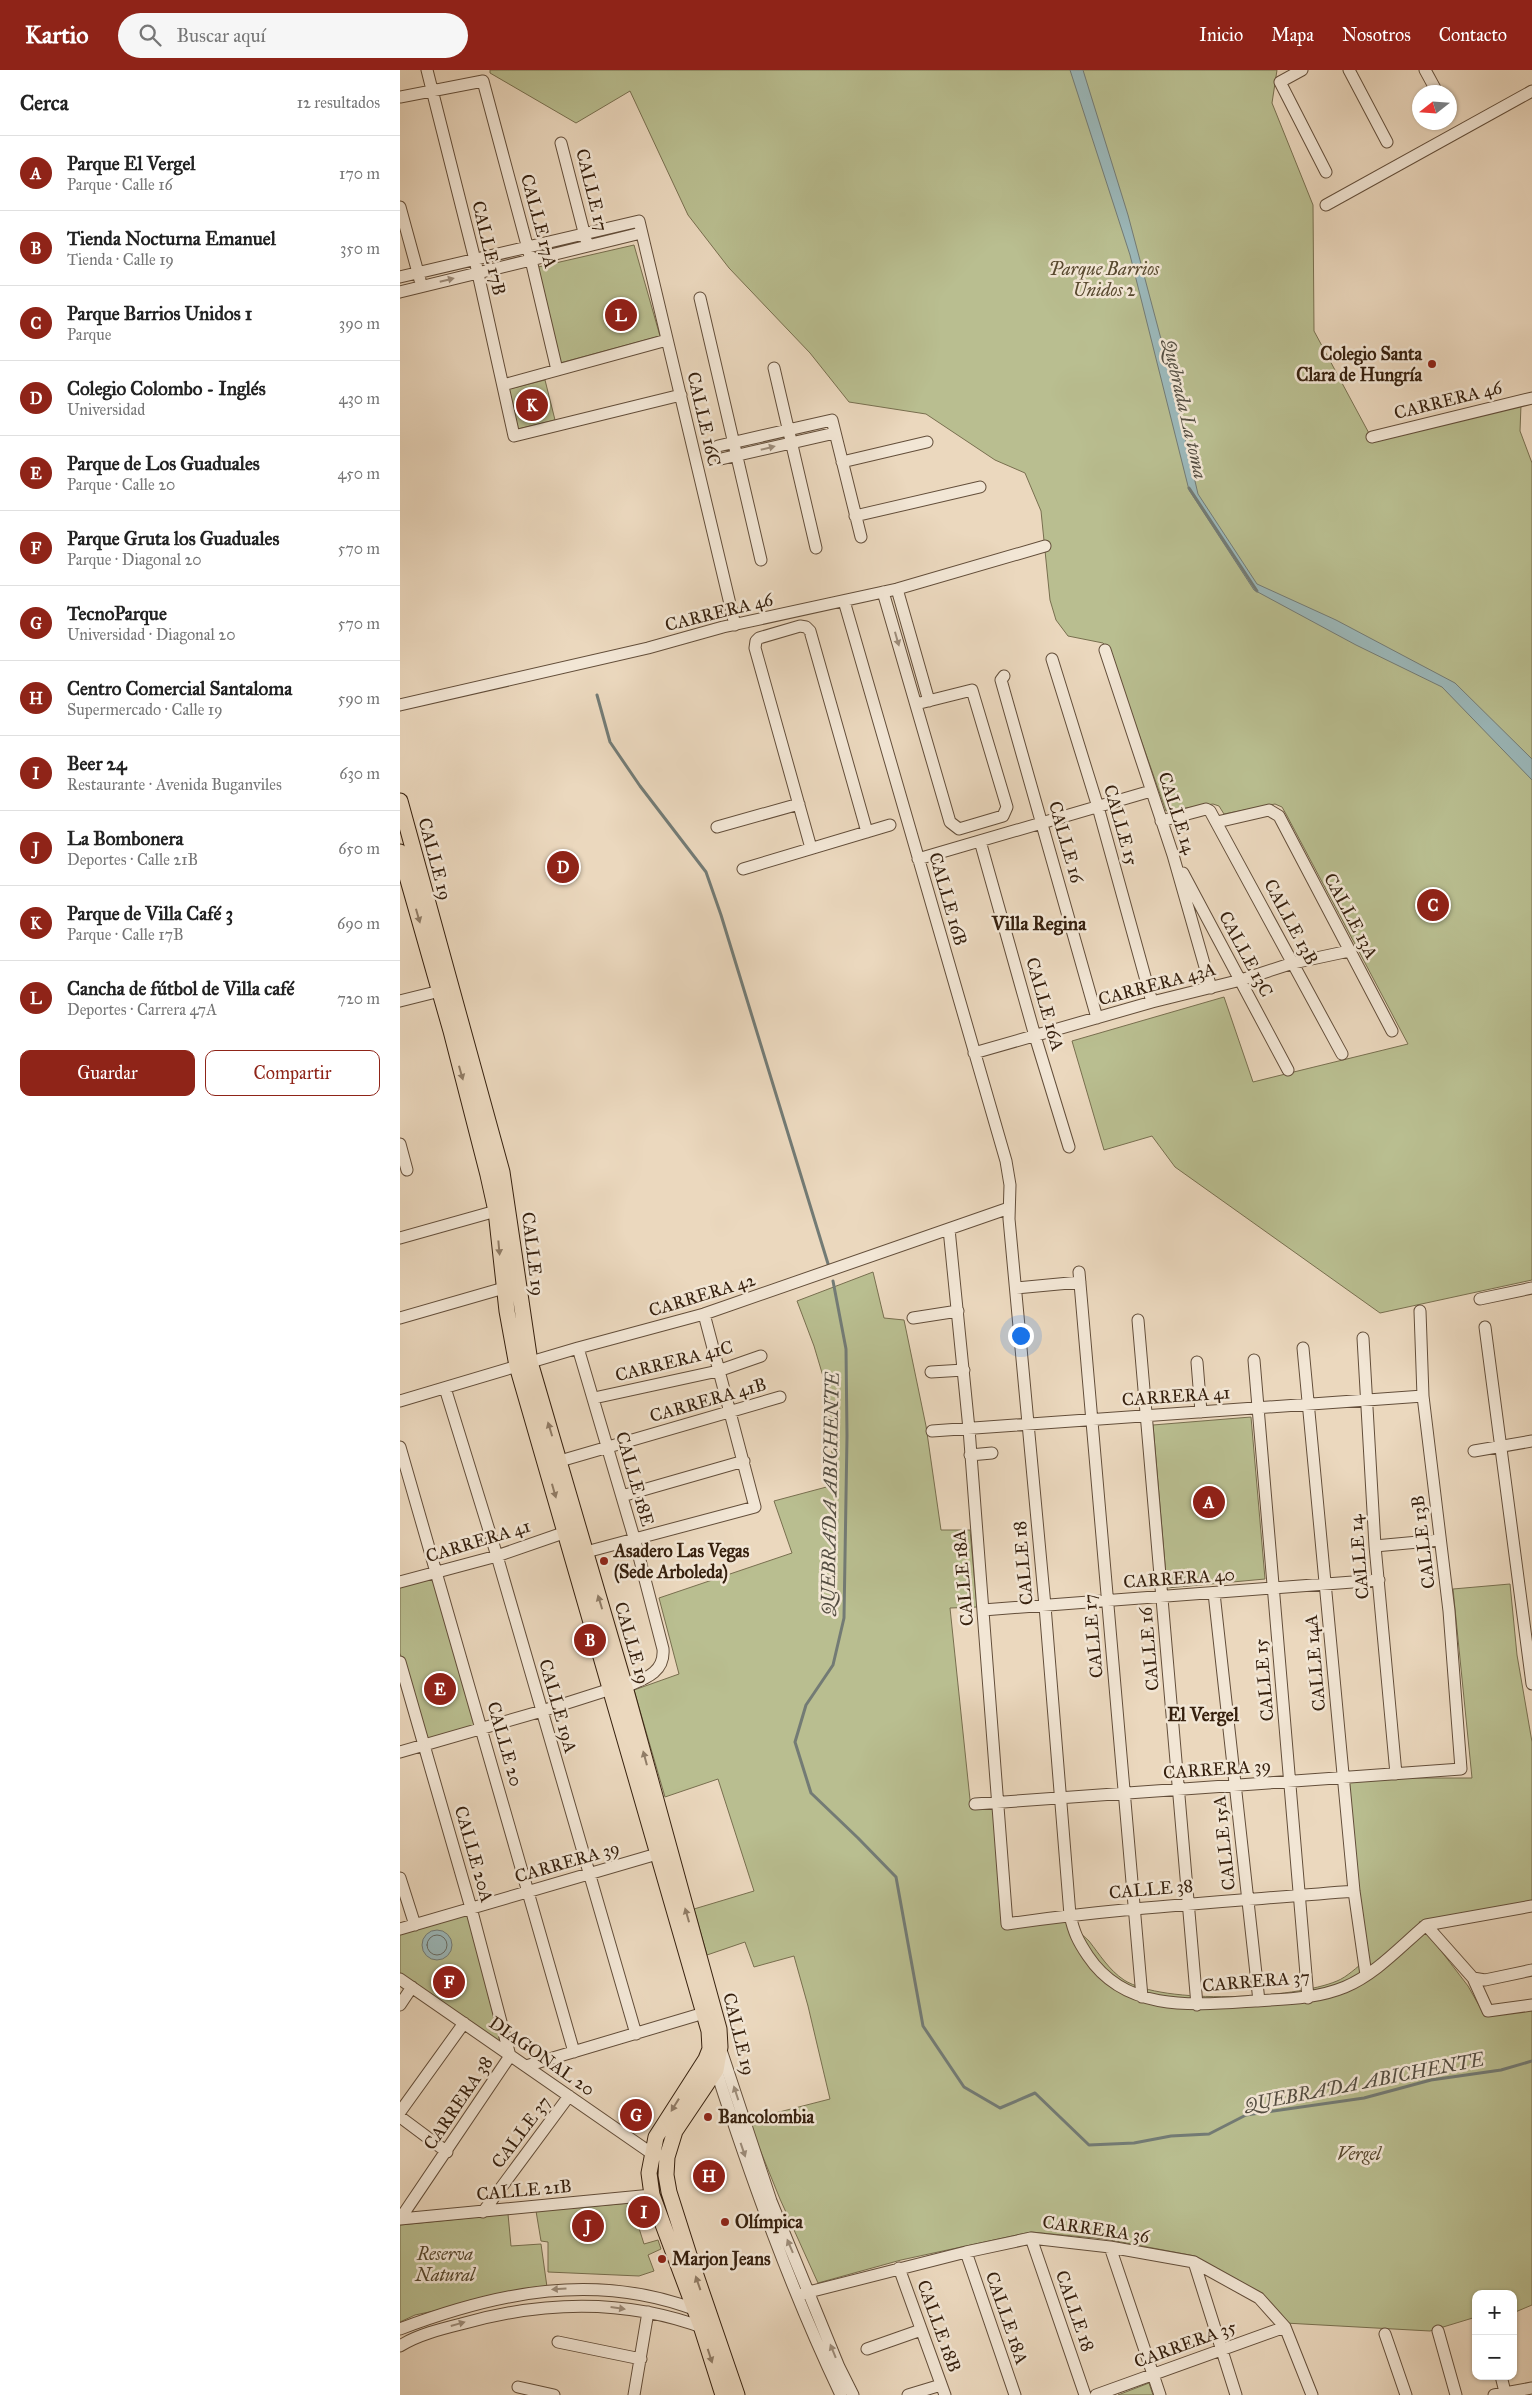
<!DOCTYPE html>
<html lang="es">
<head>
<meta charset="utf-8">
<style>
	:root { --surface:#fff; --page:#f6f6f6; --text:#222; --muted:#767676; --line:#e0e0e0; --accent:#8f2418 }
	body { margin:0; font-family:"IM FELL Great Primer",serif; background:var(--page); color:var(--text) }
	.controls { position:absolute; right:15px; bottom:15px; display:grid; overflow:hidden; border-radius:10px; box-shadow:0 1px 4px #0004 }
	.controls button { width:45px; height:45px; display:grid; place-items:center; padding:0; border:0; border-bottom:1px solid var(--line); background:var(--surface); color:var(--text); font:25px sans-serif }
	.compass { position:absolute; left:1012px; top:15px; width:45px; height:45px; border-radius:50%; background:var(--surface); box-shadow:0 1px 4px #0004; rotate:253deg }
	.you { position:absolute; left:620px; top:1265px; width:18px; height:18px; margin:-12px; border:4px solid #fff; border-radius:50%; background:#1a73e8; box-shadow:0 0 0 8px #1a73e833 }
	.badge { display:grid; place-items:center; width:32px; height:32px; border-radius:50%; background:var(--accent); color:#fff; font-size:16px; font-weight:700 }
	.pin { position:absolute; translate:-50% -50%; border:2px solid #fff; box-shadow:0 1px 5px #0006 }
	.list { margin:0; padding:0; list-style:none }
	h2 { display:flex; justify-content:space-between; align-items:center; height:65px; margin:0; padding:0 20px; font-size:21px }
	h2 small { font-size:16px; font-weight:400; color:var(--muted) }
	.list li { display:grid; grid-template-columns:32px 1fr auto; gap:15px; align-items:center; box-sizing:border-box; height:75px; padding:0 20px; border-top:1px solid var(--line) }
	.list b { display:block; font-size:19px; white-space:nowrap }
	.list p { margin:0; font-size:16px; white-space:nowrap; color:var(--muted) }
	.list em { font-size:16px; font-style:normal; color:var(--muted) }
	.actions { display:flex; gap:10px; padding:15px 20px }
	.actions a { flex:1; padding:11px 0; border:1px solid var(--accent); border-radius:10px; text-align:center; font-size:18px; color:var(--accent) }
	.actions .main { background:var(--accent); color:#fff }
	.icon { flex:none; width:28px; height:28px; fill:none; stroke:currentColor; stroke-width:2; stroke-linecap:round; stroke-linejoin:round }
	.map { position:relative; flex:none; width:1132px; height:2325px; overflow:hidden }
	header { display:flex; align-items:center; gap:30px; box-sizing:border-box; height:70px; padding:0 25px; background:var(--accent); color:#fff }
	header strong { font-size:24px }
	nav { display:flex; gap:28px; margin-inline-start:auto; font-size:18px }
	.search { width:350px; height:45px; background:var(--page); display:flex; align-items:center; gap:12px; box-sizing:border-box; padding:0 18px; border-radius:28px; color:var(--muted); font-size:19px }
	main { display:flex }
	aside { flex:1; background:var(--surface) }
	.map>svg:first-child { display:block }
	.green { fill:#b9be90; stroke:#786f4f }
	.water { fill:#9bb8ba; stroke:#737b75 }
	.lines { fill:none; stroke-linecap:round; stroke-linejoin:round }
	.shore { stroke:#686c64; stroke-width:1 }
	.stream { stroke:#737b75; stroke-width:3 }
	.minor-casing { stroke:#634e3a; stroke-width:13 }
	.major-casing { stroke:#36200e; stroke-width:17 }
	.minor { stroke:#f2e6d5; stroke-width:11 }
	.major { stroke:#ebd8be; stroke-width:15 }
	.oneway { fill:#9d8d7b }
	.oneway2 { fill:#907c66 }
	.poi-dot { fill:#8f2418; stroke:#f2e6d5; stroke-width:2 }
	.labels { text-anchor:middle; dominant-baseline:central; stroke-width:5; stroke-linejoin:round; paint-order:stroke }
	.street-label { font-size:18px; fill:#36200e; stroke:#f2e6d5 }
	.park-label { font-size:18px; font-style:italic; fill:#57482e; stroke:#f2e6d5 }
	.poi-label { font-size:18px; font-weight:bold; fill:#36200e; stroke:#f2e6d5; text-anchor:start }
	.water-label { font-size:19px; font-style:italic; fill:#544e42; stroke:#f2e6d5 }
	.neighbourhood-label { font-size:19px; font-weight:bold; fill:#36200e; stroke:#f2e6d5 }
</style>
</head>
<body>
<header>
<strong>Kartio</strong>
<div class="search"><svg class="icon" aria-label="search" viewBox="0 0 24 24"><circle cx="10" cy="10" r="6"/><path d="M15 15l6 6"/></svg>Buscar aquí</div>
<nav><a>Inicio</a><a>Mapa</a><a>Nosotros</a><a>Contacto</a></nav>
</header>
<main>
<aside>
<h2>Cerca<small>12 resultados</small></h2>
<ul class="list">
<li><span class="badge">A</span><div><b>Parque El Vergel</b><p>Parque · Calle 16</p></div><em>170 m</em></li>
<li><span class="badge">B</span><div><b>Tienda Nocturna Emanuel</b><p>Tienda · Calle 19</p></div><em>350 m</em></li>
<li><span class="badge">C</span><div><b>Parque Barrios Unidos 1</b><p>Parque</p></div><em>390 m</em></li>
<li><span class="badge">D</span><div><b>Colegio Colombo - Inglés</b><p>Universidad</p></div><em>430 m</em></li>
<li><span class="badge">E</span><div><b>Parque de Los Guaduales</b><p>Parque · Calle 20</p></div><em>450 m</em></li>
<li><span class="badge">F</span><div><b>Parque Gruta los Guaduales</b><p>Parque · Diagonal 20</p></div><em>570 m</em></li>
<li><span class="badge">G</span><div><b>TecnoParque</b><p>Universidad · Diagonal 20</p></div><em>570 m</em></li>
<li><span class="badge">H</span><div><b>Centro Comercial Santaloma</b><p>Supermercado · Calle 19</p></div><em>590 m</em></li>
<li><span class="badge">I</span><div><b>Beer 24</b><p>Restaurante · Avenida Buganviles</p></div><em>630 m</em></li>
<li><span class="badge">J</span><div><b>La Bombonera</b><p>Deportes · Calle 21B</p></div><em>650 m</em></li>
<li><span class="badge">K</span><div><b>Parque de Villa Café 3</b><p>Parque · Calle 17B</p></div><em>690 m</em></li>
<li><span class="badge">L</span><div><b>Cancha de fútbol de Villa café</b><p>Deportes · Carrera 47A</p></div><em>720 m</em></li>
</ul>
<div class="actions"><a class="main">Guardar</a><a>Compartir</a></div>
</aside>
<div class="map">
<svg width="1132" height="2325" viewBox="0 0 1132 2325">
	<rect width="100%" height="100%" fill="#ebd8be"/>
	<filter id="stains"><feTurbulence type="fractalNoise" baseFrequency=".004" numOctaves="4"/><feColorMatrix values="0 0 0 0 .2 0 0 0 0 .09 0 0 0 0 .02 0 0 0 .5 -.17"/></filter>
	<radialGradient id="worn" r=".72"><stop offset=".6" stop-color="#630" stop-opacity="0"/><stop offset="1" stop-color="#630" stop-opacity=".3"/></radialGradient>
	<!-- green -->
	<path class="green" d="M90,0H877L872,33L913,135L914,261L971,367L1121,335L1120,361L1132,393V1210L980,1243L775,1097L752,1066L704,1080L672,971L824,927L853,1012L1008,974L886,744L882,737L875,734L824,744L819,736L813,734L766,741L709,579L703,573L668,566L656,550L650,530L641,441L625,403L595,390L526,344L449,332L410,283L329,198L288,145L230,21L176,53L90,3Z
		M234,175L260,266L160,293L138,197Z
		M145,310L155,350L118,359L109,319Z
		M473,1202L484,1248L504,1250L526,1356L541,1460H570L577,1537L550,1538L571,1739L595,1737L605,1856L665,1851C673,1857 682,1864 689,1871C700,1885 709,1900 724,1910C763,1935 895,1929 937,1911C947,1907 957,1897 965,1891L948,1712L1003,1708H1072L1053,1519L1110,1514L1117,1585L1132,1672V1831L1019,1852L1068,1916L1085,1946L1132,1937V2235L1113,2243V2224H1076V2247L1030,2261L885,2253L862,2228L795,2186L705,2169L631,2162L501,2190L418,2213L380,2129L348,2050L430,2029L408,1936L394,1886L354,1897L345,1872L307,1885L294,1839L354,1821L318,1709L265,1727L234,1620L279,1604L259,1528L392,1483L374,1431L434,1415L428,1323L414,1276L397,1231Z
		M851,1347L865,1509L767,1518L753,1355Z
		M35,1507L81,1655L24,1672L0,1583V1517Z
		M67,1843L101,1973L0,1904V1863Z
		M231,2133L244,2174L258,2170L261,2179L248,2185L254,2201L239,2206L148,2202V2172L141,2171L136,2141Z
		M108,2144L111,2176L141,2174L147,2217L15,2245L0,2252V2155Z
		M749,2313L753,2325H718Z"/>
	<!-- water -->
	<path class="water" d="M670,0H683L728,145L769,299L798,424L857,514L936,550L1055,613L1132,689V710L1042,617L956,575L854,520L789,420L730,185Z
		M22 1875a15 15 0 1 1 30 0a15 15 0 1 1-30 0Z"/>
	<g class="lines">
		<!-- shore -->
		<path class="shore" d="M27 1875a10 10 0 1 1 20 0a10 10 0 1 1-20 0Z"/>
		<!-- stream -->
		<path class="stream" d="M789,418L857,521
			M197,625L210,672L240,716L306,802L321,845L429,1197
			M433,1211L446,1279L447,1366L444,1548L433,1595L406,1635L395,1672L411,1723L458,1768L496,1807L523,1956L564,2017L600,2038L635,2023L689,2075L734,2073L771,2066L809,2064L846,2045L964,2028L1031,2010L1101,2000L1132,1991"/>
		<defs>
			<path id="minor" d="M27,0L75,190L114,366L281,325
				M902,0L880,12L926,102
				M949,0L987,72
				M1025,0L1037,22
				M0,27L83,11L131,190L157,300
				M161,73L186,170
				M926,135L1132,21
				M0,137L20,210
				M0,207L239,151L335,555
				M0,222L241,163
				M300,228L361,490
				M374,298L416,478
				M103,315L267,270
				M972,367L1132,328
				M318,376L432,350L461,467
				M321,389L435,363
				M442,392L527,372
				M455,446L580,417
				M497,519L529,631
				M483,522L550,752L559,759L603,746L607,737L572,620L516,634
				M444,531L606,1091L610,1115L609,1149L645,1536L670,1845C674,1863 678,1871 688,1886C726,1943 795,1935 855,1931C885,1929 916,1929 945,1917C976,1904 1001,1876 1026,1855
				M705,580L773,785L811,918
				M652,589L698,737L752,932
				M604,606L601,610L697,948
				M0,635L248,578L323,557L497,519L645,476
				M761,751L806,739L810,741L942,984
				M817,752L869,740L879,746L992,961
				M317,757L399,734
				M580,771L635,966L669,1077
				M411,778L355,578L356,571L359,568L400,556L406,557L410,561L467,762
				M518,789L751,721
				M343,799L490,755
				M783,803L888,1000
				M0,931L40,921
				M574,983L752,932L841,910L893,893L949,881
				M0,1074L7,1100
				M549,1159L569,1359L607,1854C722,1837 838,1831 954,1821
				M0,1168L96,1141
				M679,1202L742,1927
				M616,1218L680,1212
				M1080,1229L1132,1218
				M0,1248L104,1218
				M513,1248L558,1241
				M738,1250L797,1935
				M1085,1257L1132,1614
				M963,1268L975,1476L996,1704
				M178,1278L235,1471L263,1579C265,1603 244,1609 225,1617
				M903,1278L954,1821L966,1905
				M854,1290L908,1928
				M797,1292L801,1342
				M531,1302L564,1300
				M45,1318L97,1486L236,1964
				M194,1328L318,1301L361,1286
				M0,1331L178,1278L304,1244L609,1138
				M532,1361L1023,1326
				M0,1377L174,1982
				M1074,1381L1132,1371
				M570,1385L592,1383
				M160,1391L380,1327
				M222,1426L344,1391
				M975,1476L1040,1470
				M186,1482L355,1437L304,1244
				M0,1512L97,1486L166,1462
				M814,1523L859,1931
				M583,1540L979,1510
				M0,1592L71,1838L110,1986L0,2149
				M0,1682L142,1641L211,1619
				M575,1734L1061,1699L1049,1541L1023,1326L1020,1241
				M0,1808L15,1855
				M1026,1855L1073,1908L1085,1910L1132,1900
				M1026,1855L1132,1836
				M0,1859L257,1784
				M1073,1908L1088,1941L1132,1935
				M0,1909L251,2083L259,2085
				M0,1935L12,1917
				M320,1977L371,2131L439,2297L453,2325
				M126,1996L304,1943
				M316,2000C352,2111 391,2220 441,2325
				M0,2042L64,1953
				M0,2047L47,2082
				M83,2142L169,2026
				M0,2149L252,2125
				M631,2168L685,2325
				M710,2177L760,2325
				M566,2182L615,2325
				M794,2192L836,2325
				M499,2198L545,2325
				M397,2225L566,2182L631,2168L710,2177L794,2192L859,2228L885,2257L912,2325
				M0,2259C98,2222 197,2201 299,2241
				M1038,2261L1056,2325
				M985,2264L1006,2325
				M158,2272L241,2289
				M0,2276C17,2265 41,2259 61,2254C142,2231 226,2228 307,2259
				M467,2279L521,2260
				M1101,2306L1105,2322
				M118,2317L154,2325
				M234,2325L248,2242
				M508,2325L541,2315
				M696,2325L885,2257
				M1094,2325L1132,2318"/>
			<path id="major" d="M0,731L102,1102L130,1292L225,1617L319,1959L320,1977L316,2000L275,2061L267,2087L266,2105L269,2122L290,2188L337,2325
				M0,782L51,961L88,1105L96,1141L107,1241L117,1296L309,1961L310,1979L306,1989L256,2067L249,2103L252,2125L301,2256L323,2325"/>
		</defs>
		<!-- minor casing -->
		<use href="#minor" class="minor-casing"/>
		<!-- major casing -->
		<use href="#major" class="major-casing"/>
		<!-- minor -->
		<use href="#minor" class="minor"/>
		<!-- major -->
		<use href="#major" class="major"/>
	</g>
	<!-- one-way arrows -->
	<defs><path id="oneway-solid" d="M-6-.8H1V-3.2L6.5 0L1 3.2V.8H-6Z" transform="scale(1.25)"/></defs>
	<g class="oneway">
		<use href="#oneway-solid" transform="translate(47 210) rotate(-14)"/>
		<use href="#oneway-solid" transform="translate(368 378) rotate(-14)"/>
		<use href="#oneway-solid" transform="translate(497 569) rotate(74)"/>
		<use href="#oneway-solid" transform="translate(336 2023) rotate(-108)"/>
		<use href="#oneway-solid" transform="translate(343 2080) rotate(71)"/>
		<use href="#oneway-solid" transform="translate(390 2176) rotate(-113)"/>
		<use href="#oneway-solid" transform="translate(159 2219) rotate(177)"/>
		<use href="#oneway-solid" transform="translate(218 2238) rotate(8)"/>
		<use href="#oneway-solid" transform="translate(58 2254) rotate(-16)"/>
		<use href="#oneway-solid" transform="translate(433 2281) rotate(-112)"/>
	</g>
	<g class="oneway2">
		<use href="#oneway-solid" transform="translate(18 846) rotate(74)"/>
		<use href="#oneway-solid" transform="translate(61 1003) rotate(74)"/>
		<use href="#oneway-solid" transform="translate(99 1178) rotate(85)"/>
		<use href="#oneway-solid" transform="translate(150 1359) rotate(-107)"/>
		<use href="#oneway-solid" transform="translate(154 1421) rotate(74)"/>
		<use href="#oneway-solid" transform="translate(200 1532) rotate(-107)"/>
		<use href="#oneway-solid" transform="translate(245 1688) rotate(-105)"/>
		<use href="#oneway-solid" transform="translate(287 1845) rotate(-106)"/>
		<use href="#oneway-solid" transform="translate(275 2035) rotate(122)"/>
		<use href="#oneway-solid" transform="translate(298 2213) rotate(-109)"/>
		<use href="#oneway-solid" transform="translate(310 2286) rotate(72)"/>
	</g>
	<!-- markers -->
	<g class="poi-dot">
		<circle cx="1032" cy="294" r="5"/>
		<circle cx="204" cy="1491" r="5"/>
		<circle cx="308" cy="2047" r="5"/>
		<circle cx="325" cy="2152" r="5"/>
		<circle cx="262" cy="2189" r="5"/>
	</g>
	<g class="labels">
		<!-- street labels -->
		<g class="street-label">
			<text transform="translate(192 120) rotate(76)">CALLE 17</text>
			<text transform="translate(139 151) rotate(75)">CALLE 17A</text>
			<text transform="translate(89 178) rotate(77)">CALLE 17B</text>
			<text transform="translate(1048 330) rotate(-14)">CARRERA 46</text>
			<text transform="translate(304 349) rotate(77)">CALLE 16C</text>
			<text transform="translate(319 542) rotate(-14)">CARRERA 46</text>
			<text transform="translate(777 743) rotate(72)">CALLE 14</text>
			<text transform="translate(721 755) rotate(74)">CALLE 15</text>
			<text transform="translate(666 772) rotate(74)">CALLE 16</text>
			<text transform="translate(35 789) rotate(75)">CALLE 19</text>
			<text transform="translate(548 829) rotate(74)">CALLE 16B</text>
			<text transform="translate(951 846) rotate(62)">CALLE 13A</text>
			<text transform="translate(891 852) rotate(62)">CALLE 13B</text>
			<text transform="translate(846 884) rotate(62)">CALLE 13C</text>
			<text transform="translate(757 914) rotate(-15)">CARRERA 43A</text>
			<text transform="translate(645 934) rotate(74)">CALLE 16A</text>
			<text transform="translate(133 1184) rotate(83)">CALLE 19</text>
			<text transform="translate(302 1225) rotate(-17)">CARRERA 42</text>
			<text transform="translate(274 1291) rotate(-14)">CARRERA 41C</text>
			<text transform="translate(776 1326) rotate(-4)">CARRERA 41</text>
			<text transform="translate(308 1330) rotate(-16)">CARRERA 41B</text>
			<text transform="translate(235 1409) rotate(74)">CALLE 18E</text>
			<text transform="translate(78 1471) rotate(-17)">CARRERA 41</text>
			<text transform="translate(1023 1472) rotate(-97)">CALLE 13B</text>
			<text transform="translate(959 1487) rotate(-95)">CALLE 14</text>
			<text transform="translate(623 1493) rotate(-95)">CALLE 18</text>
			<text transform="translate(563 1508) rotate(-95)">CALLE 18A</text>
			<text transform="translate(779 1508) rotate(-4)">CARRERA 40</text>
			<text transform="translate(693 1566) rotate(-95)">CALLE 17</text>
			<text transform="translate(232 1573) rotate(74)">CALLE 19</text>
			<text transform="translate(749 1579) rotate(-95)">CALLE 16</text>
			<text transform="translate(915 1593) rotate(-95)">CALLE 14A</text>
			<text transform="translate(864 1610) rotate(-95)">CALLE 15</text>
			<text transform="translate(158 1636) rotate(74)">CALLE 19A</text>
			<text transform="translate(105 1674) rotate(74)">CALLE 20</text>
			<text transform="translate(817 1699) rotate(-4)">CARRERA 39</text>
			<text transform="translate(824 1773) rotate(-96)">CALLE 15A</text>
			<text transform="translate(74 1784) rotate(74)">CALLE 20A</text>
			<text transform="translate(167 1792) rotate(-16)">CARRERA 39</text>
			<text transform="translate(751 1819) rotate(-5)">CALLE 38</text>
			<text transform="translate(856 1911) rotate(-5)">CARRERA 37</text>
			<text transform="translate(339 1964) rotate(76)">CALLE 19</text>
			<text transform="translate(142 1986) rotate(35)">DIAGONAL 20</text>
			<text transform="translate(58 2033) rotate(-56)">CARRERA 38</text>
			<text transform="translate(121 2062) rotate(-53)">CALLE 37</text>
			<text transform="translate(124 2120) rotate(-5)">CALLE 21B</text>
			<text transform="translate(696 2159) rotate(8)">CARRERA 36</text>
			<text transform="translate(675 2241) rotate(71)">CALLE 18</text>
			<text transform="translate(607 2248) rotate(71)">CALLE 18A</text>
			<text transform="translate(539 2256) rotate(70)">CALLE 18B</text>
			<text transform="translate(785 2274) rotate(-20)">CARRERA 35</text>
		</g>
		<!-- park labels -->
		<g class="park-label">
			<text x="704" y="199">Parque Barrios<tspan x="704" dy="21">Unidos 2</tspan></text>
			<text x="959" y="2084">Vergel</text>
			<text x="45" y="2184">Reserva<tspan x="45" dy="21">Natural</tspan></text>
		</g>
		<!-- poi labels -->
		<g class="poi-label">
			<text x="1022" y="284" text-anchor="end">Colegio Santa<tspan x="1022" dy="21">Clara de Hungría</tspan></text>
			<text x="214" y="1481">Asadero Las Vegas<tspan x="214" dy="21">(Sede Arboleda)</tspan></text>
			<text x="318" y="2047">Bancolombia</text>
			<text x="335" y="2152">Olímpica</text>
			<text x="272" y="2189">Marjon Jeans</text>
		</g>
		<!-- water labels -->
		<g class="water-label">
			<text transform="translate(785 339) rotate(77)">Quebrada La toma</text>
			<text transform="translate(430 1424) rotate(-89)">QUEBRADA ABICHENTE</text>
			<text transform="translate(964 2012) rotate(-11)">QUEBRADA ABICHENTE</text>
		</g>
		<!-- neighbourhood labels -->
		<g class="neighbourhood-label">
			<text x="639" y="853">Villa Regina</text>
			<text x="803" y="1644">El Vergel</text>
		</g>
	</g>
	<rect width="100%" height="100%" filter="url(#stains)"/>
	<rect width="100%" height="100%" fill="url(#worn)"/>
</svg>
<div class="controls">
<button>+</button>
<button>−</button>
</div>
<svg class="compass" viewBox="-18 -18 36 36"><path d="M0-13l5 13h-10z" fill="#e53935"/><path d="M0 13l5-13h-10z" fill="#767676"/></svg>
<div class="you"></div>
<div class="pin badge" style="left:809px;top:1432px">A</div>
<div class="pin badge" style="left:190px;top:1570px">B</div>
<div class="pin badge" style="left:1033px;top:835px">C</div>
<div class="pin badge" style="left:163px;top:797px">D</div>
<div class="pin badge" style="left:40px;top:1619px">E</div>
<div class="pin badge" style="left:49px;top:1912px">F</div>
<div class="pin badge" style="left:236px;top:2045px">G</div>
<div class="pin badge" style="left:309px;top:2106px">H</div>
<div class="pin badge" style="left:244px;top:2142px">I</div>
<div class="pin badge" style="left:188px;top:2156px">J</div>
<div class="pin badge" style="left:132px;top:335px">K</div>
<div class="pin badge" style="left:221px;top:245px">L</div>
</div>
</main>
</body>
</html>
